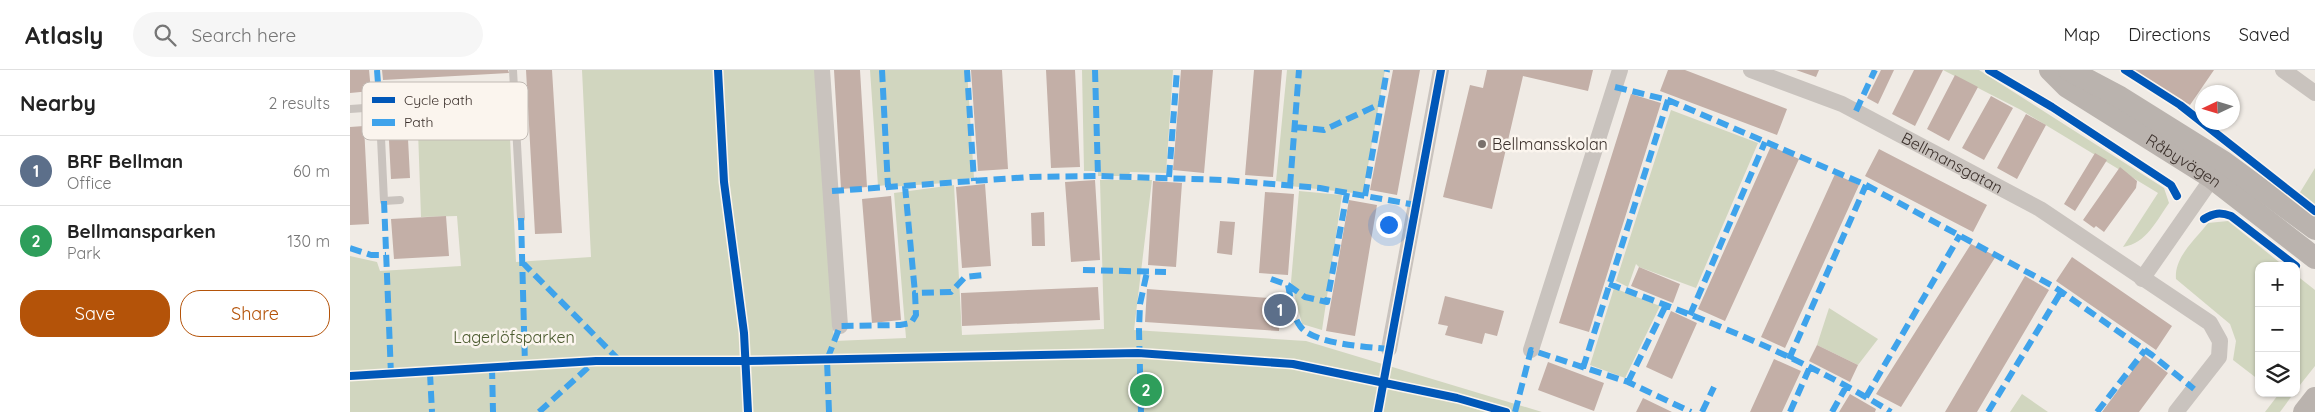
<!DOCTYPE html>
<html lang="en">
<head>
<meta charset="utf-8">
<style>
	:root { --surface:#fff; --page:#f6f6f6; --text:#222; --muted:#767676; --line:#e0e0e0; --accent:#b45309 }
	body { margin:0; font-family:Quicksand,sans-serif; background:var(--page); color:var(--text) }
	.controls { position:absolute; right:15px; bottom:15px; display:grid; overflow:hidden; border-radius:10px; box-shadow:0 1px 4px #0004 }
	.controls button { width:45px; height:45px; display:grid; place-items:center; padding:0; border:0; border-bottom:1px solid var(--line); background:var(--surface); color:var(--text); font:25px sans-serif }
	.compass { position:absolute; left:1845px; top:15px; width:45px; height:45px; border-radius:50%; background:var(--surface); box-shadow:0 1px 4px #0004; rotate:266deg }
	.you { position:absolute; left:1038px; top:154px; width:18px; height:18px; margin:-12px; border:4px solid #fff; border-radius:50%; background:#1a73e8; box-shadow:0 0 0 8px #1a73e833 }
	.badge { display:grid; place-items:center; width:32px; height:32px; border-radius:50%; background:var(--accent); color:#fff; font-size:16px; font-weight:700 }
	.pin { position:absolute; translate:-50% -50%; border:2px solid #fff; box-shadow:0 1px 5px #0006 }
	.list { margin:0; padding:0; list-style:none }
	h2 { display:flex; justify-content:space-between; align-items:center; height:65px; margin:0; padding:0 20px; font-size:21px }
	h2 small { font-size:16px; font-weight:400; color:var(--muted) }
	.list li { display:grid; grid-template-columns:32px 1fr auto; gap:15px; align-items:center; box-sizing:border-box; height:70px; padding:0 20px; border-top:1px solid var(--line) }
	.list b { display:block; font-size:19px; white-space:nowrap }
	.list p { margin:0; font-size:16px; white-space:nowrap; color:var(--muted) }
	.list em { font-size:16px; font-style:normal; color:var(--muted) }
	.actions { display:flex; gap:10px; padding:15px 20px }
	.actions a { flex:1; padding:11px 0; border:1px solid var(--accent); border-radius:20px; text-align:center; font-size:18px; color:var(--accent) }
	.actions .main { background:var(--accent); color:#fff }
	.icon { flex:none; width:28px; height:28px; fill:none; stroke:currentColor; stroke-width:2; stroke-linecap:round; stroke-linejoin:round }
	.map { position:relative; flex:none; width:1965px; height:342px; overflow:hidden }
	header { display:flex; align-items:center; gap:30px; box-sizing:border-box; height:70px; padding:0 25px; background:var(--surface); border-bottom:1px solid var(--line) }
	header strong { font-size:24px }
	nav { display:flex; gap:28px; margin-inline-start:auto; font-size:18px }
	.search { width:350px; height:45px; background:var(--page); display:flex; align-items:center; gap:12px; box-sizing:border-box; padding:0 18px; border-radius:28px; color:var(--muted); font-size:19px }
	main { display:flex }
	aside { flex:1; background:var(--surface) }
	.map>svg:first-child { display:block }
	.green { fill:#d1d6bf }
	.building { fill:#c3afa7 }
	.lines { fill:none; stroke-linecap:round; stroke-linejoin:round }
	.service { stroke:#c9c3be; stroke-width:8 }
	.minor { stroke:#c9c3be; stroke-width:16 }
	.secondary { stroke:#bab3ae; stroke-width:22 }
	.quiet { stroke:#3fa3eb; stroke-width:6; stroke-dasharray:12 6; stroke-linecap:butt }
	.cycleway-casing { stroke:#fbf5ee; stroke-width:11 }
	.cycleway { stroke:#0057b8; stroke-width:8 }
	.poi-dot { fill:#7a716c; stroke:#fbf5ee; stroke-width:2 }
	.labels { text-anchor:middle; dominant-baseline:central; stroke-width:5; stroke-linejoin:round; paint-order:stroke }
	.poi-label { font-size:16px; fill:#3b302b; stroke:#fbf5ee; text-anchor:start }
	.street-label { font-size:16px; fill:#3b302b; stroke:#fbf5ee }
	.park-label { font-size:16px; fill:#4a5a2e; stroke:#fbf5ee }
	.key { fill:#fbf5ee; stroke:#c1bab4; stroke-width:1 }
	.key-label { font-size:14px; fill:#3b302b }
</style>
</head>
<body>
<header>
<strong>Atlasly</strong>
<div class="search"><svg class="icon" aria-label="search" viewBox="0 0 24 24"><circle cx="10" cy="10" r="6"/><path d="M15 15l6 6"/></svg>Search here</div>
<nav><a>Map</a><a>Directions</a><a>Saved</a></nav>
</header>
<main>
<aside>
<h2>Nearby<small>2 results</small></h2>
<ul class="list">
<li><span class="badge" style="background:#5c6f8a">1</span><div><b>BRF Bellman</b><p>Office</p></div><em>60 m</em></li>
<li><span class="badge" style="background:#2e9e5b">2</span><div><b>Bellmansparken</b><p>Park</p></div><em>130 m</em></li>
</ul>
<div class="actions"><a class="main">Save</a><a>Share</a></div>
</aside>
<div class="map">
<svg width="1965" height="342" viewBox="0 0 1965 342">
	<rect width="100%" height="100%" fill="#f0ebe5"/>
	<!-- green -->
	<path class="green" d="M232,0H466L484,271L556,268L544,123L604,115L612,265L754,259L750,110H802L784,260L956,271L1192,342H0V186L27,192L30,201L111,196L107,146L71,147L67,32L158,26L166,192L241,187Z
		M520,0H617L624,108L595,110V113L538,117V115L528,116Z
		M732,0H823L816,103L780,102L779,106H748V101H734Z
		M937,0H1035L1013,124L940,116V113L926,111Z
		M1593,0H1629L1814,118L1819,133C1806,151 1797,173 1773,177L1808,123L1671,40Z
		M1321,40L1408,73L1346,218L1289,197L1286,194L1278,217L1266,211Z
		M1965,98V135L1949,124Z
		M949,121L992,125L972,260L952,254L941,212Z
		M1878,151L1934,196H1909V310L1883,290L1886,271L1880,254L1826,209C1824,187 1845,170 1858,153Z
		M1946,205L1965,220V296L1946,320Z
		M1264,218L1310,236L1275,308L1240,295Z
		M1479,238L1528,269L1508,295L1467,275Z
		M1927,323H1944L1930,342H1915L1928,325Z
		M1672,324L1698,342H1660Z"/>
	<!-- building -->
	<path class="building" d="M0,0H19L21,21L0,23Z
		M32,0H158L159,3L33,10Z
		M176,0H202L212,163L185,164Z
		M484,0H510L517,117L491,119Z
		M621,0H652L658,99L628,101Z
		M696,0H725L730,97L701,98Z
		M831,0H863L854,103L823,100Z
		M904,0H932L923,107L895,105Z
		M1043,0H1070L1047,125L1020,120Z
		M1137,0H1243L1238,21L1173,6L1142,139L1093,127L1120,15L1133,18Z
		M1318,0H1335L1437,39L1427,65L1310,21Z
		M1446,0H1469L1466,7Z
		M1531,0H1544L1528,34L1517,28Z
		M1564,0H1593L1565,56L1542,44Z
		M1782,0H1864L1840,35Z
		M1605,5L1628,17L1599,71L1577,59Z
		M1281,24L1311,33L1239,262L1209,253Z
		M1641,26L1663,38L1634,90L1612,78Z
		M1676,44L1696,55L1667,109L1647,98Z
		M57,49L60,108L41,109L38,51Z
		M14,56L19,154L0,155V57Z
		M1421,76L1449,89L1375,251L1348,239Z
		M1529,79L1637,135L1623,162L1515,106Z
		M1745,83L1757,90L1725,141L1714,134Z
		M1770,97L1787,111L1786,118L1754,162L1746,156L1744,158L1733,150Z
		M1485,104L1509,115L1435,278L1411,267Z
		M745,110L750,190L721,192L715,112Z
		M803,111L832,113L826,197L798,195Z
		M635,114L641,196L612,198L606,117Z
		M915,122L944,124L938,205L909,203Z
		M541,126L551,250L522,253L512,129Z
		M999,130L1027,135L1005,266L976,261Z
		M694,142L695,176H682L681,143Z
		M96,146L99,186L44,189L41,149Z
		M870,151L885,152L882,185L867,183Z
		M1621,174L1646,186L1551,337L1526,324Z
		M1722,187L1822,256L1806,280L1706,211Z
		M1289,197L1330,214L1323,233L1281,216Z
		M1675,206L1699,220L1627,342H1595Z
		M748,217L750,250L612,256L611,223Z
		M797,219L931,229L929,261L795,252Z
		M1095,226L1154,241L1147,266L1135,263L1132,274L1095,265L1098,256L1088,254Z
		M1321,241L1347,253L1322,309L1296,297Z
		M1467,275L1508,295L1500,312L1459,291Z
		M1794,285L1818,303L1789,342H1752Z
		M1424,289L1451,301L1432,342H1400Z
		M1198,292L1254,313L1244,341L1188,320Z
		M1500,324L1526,339L1525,342H1489Z
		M1293,328L1322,342H1286Z"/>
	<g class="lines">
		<!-- service -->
		<path class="service" d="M163,0L171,148
			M0,39L29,37
			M50,130L34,131L29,26L164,19"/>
		<!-- minor -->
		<g class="minor">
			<path d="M472,0L490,256"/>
			<path id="s1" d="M1401,0L1492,34L1690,139L1860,253L1870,271L1869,287L1826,342"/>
			<path d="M1933,0L1965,23"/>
			<path d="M1792,209L1868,100"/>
			<path d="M1039,279L1091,0"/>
			<path d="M1181,280L1270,0"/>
		</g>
		<!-- secondary -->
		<g class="secondary">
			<path id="s2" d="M1700,0L1717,17L1862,108L1965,188"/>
			<path d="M1719,0L1770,27L1874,92L1965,159"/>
			<path d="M1954,342L1965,328"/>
		</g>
		<!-- quiet -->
		<path class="quiet" d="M27,0L29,26
			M532,0L538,117
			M617,0L624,111
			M745,0L748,106
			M1265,17L1318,30L1516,115L1703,216L1802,285L1844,319
			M1506,41L1525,0
			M945,57L974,60L1032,33
			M819,107L827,0
			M555,116L565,223
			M940,116L949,0
			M482,121L680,107L748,106L874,110L970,118L1066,135
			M1015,126L1037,0
			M34,131L41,305
			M171,148L175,295
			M0,178L21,185H36
			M172,192L269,290
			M733,200L816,202
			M921,209L938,215C941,228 942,245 950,256C962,274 1018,277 1039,279
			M1259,214C1355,249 1454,288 1541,342
			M938,215L955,227L977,232L997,123
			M1340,245L1415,72
			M1439,289L1516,115
			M142,297L143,342
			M1233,298L1318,30
			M80,303L82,342
			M1278,312L1316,235
			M1516,327L1610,165
			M189,342L244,292
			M479,342L477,290L490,256L550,255L561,253L566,245L565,223L601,222L615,207L634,205
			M791,342L789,260L790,234L797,202
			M1165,342L1181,280L1278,312L1341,342
			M1352,342L1364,317
			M1440,342L1459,299
			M1482,342L1496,317
			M1638,342L1711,222
			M1747,342L1795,280"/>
		<defs>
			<path id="cycleway" d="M368,0L374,112L394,263L398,342
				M1639,0L1702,37L1821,115L1827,126
				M1775,0L1830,35L1965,141
				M1854,149C1864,143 1870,142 1881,146L1946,196
				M0,306L246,291H396L788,283L943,294L1107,328L1156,342
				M1028,342L1091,0"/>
		</defs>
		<!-- cycleway casing -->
		<use href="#cycleway" class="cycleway-casing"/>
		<!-- cycleway -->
		<use href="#cycleway" class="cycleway"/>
	</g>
	<!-- markers -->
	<circle class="poi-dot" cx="1132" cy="74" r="5"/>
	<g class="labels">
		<!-- poi labels -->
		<g class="poi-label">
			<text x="1142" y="74">Bellmansskolan</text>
		</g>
		<!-- street labels -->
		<g class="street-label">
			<text stroke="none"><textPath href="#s2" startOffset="162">Råbyvägen</textPath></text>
			<text stroke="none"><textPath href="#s1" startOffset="222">Bellmansgatan</textPath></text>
		</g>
		<!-- park labels -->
		<g class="park-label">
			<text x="164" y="267">Lagerlöfsparken</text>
		</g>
	</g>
	<!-- legend -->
	<rect x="12" y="12" width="166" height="58" rx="8" class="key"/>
	<rect x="22" y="27" width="23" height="6" fill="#0057b8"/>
	<rect x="22" y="49" width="23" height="7" fill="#3fa3eb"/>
	<g class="key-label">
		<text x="54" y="35">Cycle path</text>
		<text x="54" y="57">Path</text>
	</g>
</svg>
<div class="controls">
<button>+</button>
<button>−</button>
<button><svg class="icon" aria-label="layers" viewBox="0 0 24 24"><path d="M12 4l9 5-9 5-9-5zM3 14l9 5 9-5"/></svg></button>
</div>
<svg class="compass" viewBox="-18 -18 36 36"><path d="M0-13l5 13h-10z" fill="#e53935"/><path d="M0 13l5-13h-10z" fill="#767676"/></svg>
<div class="you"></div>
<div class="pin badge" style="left:930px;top:240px;background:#5c6f8a">1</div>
<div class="pin badge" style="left:796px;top:320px;background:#2e9e5b">2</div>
</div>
</main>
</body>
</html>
